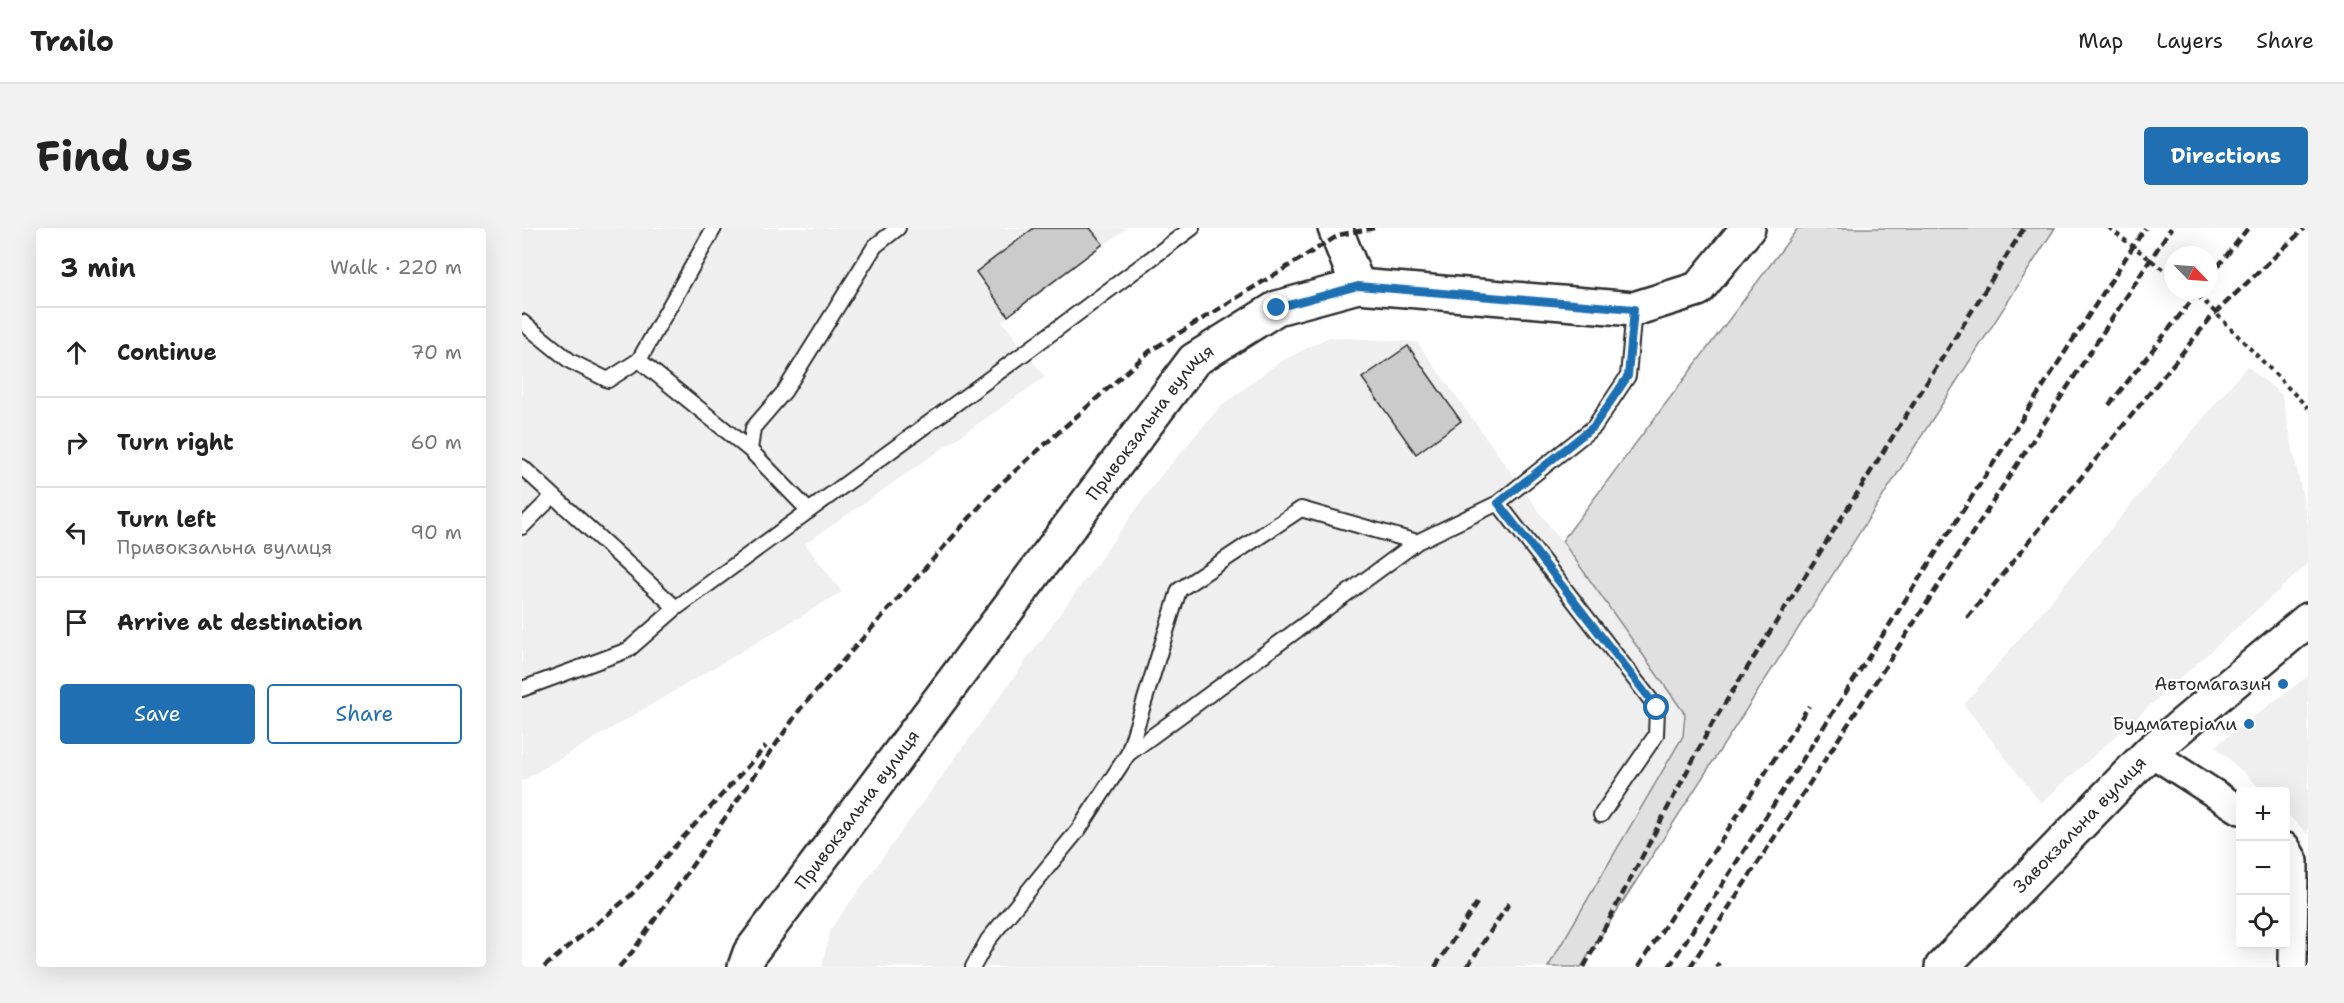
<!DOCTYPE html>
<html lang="en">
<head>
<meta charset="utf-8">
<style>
	:root { --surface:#fff; --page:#f2f2f2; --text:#222; --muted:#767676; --line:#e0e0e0; --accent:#1f6fb2 }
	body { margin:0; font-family:"Shantell Sans",sans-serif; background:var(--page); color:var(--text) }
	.controls { position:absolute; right:18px; bottom:18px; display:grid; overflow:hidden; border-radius:6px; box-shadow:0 6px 24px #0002 }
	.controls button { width:54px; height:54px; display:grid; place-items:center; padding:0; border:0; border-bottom:2px solid var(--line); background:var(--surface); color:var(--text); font:30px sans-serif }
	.compass { position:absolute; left:1642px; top:18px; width:54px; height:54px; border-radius:50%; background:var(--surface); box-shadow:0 6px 24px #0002; rotate:115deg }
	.stop { position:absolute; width:18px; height:18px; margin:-14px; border:4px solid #1f6fb2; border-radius:50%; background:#fff }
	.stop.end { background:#1f6fb2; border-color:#fff; box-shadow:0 2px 6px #0008 }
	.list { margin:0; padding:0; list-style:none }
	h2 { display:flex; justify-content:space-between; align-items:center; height:78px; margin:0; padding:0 24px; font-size:26px }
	h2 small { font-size:20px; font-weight:400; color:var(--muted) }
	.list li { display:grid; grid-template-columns:39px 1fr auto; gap:18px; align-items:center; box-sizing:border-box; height:90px; padding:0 24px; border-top:2px solid var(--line) }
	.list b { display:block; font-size:22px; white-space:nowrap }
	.list p { margin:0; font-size:20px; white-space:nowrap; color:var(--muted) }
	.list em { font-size:20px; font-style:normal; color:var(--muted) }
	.actions { display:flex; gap:12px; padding:18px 24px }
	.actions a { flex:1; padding:14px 0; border:2px solid var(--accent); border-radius:6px; text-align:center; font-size:21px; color:var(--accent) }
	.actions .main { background:var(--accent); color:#fff }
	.icon { flex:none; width:33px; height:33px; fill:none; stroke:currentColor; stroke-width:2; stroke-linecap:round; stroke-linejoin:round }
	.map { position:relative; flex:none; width:1786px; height:739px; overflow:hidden; border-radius:6px }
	header { display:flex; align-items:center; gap:36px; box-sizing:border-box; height:84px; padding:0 30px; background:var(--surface); border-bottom:2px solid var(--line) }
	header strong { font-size:28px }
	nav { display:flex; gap:33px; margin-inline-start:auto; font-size:21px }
	.intro { display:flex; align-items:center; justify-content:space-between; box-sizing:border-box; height:144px; padding:0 36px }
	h1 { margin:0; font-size:42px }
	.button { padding:15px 27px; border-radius:6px; background:var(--accent); color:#fff; font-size:21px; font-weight:700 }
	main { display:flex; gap:36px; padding:0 36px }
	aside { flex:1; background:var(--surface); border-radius:6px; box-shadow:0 6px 24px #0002 }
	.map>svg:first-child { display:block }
	.built { fill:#efefef }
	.green { fill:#e0e0e0; stroke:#868686; stroke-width:1.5 }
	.building { fill:#cbcbcb; stroke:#2b2b2b; stroke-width:1.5 }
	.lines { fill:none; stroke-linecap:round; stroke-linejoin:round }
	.service-casing { stroke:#2b2b2b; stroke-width:18 }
	.minor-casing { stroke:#2b2b2b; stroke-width:32 }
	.tertiary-casing { stroke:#2b2b2b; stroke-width:38 }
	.secondary-casing { stroke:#2b2b2b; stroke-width:38 }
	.path { stroke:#2b2b2b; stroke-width:4; stroke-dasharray:4.5 4.5; stroke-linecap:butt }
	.service { stroke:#fff; stroke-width:14 }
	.minor { stroke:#fff; stroke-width:27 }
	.tertiary { stroke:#fff; stroke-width:33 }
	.secondary { stroke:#fff; stroke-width:33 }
	.rail { stroke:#2b2b2b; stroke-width:4.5; stroke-dasharray:9 4.5; stroke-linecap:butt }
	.route { stroke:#1f6fb2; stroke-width:8 }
	.poi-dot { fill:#1f6fb2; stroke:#fff; stroke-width:2 }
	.labels { text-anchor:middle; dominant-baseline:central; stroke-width:4.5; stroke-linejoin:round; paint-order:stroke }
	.street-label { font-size:18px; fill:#2b2b2b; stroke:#fff }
	.poi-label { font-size:18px; fill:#2b2b2b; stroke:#fff; text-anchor:end }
</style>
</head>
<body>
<header>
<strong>Trailo</strong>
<nav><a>Map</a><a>Layers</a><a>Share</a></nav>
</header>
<div class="intro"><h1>Find us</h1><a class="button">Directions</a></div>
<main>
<aside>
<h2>3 min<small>Walk · 220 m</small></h2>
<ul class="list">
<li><svg class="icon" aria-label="ahead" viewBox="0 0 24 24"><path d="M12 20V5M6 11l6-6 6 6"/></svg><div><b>Continue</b></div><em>70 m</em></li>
<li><svg class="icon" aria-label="right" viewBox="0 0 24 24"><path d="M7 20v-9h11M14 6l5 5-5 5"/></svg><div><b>Turn right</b></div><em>60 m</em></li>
<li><svg class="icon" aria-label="left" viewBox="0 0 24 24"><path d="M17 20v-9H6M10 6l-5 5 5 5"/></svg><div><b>Turn left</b><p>Привокзальна вулиця</p></div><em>90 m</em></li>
<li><svg class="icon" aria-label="arrive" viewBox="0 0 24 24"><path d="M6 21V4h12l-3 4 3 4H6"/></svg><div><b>Arrive at destination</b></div></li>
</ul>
<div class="actions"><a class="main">Save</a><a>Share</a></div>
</aside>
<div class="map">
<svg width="1786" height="739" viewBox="0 0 1786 739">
	<rect width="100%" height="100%" fill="#fff"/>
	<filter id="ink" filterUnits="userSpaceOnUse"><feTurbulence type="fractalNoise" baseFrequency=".0167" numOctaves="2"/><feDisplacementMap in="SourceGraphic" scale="12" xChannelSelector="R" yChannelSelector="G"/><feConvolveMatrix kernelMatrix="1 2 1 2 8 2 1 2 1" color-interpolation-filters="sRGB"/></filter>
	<g filter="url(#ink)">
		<!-- built -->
		<path class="built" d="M0,0H605L480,93L523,149L283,316L320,364L0,553Z
			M807,109L895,114L1163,486L1161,508L1026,739H300L308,702L637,250L697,180L756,135Z
			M1725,138L1760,167L1786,296V336L1519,575L1442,477Z
			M1786,448V606L1764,585V564L1741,563L1693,518Z"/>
		<!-- green -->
		<path class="green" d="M1276,0H1533L1059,739H1026L1161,508L1163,486L1040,313Z"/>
		<!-- building -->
		<path class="building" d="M512,0H568L581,16L486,88L454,44Z
			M886,118L939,193L894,226L840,150Z"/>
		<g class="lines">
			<defs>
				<path id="service" d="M0,94L48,133L86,152L117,132L192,0
					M117,132L228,222
					M0,239L154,380
					M976,275L1135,480L1134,507L1079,587
					M287,283L228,222L231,200L262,164L353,18L376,0
					M0,299L31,268
					M0,461L106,422L154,380L504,124L670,0
					M606,526L657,362L779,281L895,314
					M451,739L466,712L557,601L606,526L895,314L976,275L1072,199L1106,148L1112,81"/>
				<path id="minor" d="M1628,524L1718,582
					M1764,619L1772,633L1771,739"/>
				<g id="tertiary">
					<path id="s1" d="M1420,739L1628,524L1786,392"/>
				</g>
				<g id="secondary">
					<path d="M813,0L836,58"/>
					<path id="s2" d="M223,739L228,725L672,132L755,80L836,58L1112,81L1176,61L1226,0"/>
				</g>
			</defs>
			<!-- service casing -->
			<use href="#service" class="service-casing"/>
			<!-- minor casing -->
			<use href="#minor" class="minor-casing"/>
			<!-- tertiary casing -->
			<use href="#tertiary" class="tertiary-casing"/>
			<!-- secondary casing -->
			<use href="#secondary" class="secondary-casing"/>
			<!-- path -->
			<path class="path" d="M1587,0L1651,49
				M1669,63L1684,75L1786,180"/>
			<!-- service -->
			<use href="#service" class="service"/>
			<!-- minor -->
			<use href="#minor" class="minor"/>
			<!-- tertiary -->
			<use href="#tertiary" class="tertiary"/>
			<!-- secondary -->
			<use href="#secondary" class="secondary"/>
			<!-- rail -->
			<path class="rail" d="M1687,50L1726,0
				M1587,177L1677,63
				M1445,390L1691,87L1783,0
				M22,739L108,668L244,518
				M97,739L111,723L279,480L475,259L628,123L817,7L852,0
				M913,739L955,675
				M945,739L988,674
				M1062,739L1190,496L1502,0
				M1116,739L1287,478
				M1147,739L1623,0
				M1168,739L1649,0
				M1194,739L1197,735"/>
		</g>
	</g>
	<g class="lines" filter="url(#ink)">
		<!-- route -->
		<path class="route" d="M755,80L836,58L1112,81L1106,148L1072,198L976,275L1135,480"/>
	</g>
	<!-- markers -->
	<g class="poi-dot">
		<circle cx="1761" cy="456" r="6"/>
		<circle cx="1727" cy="496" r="6"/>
	</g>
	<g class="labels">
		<!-- street labels -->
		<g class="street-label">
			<text stroke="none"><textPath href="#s2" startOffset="680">Привокзальна вулиця</textPath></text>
			<text stroke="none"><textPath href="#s2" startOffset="194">Привокзальна вулиця</textPath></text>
			<text stroke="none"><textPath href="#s1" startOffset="198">Завокзальна вулиця</textPath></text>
		</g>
		<!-- poi labels -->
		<g class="poi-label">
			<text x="1749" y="456">Автомагазин</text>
			<text x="1715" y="496">Будматеріали</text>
		</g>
	</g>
</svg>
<div class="controls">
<button>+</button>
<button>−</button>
<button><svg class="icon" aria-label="locate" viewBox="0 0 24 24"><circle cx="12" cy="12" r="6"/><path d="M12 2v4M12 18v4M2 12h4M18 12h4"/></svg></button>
</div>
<svg class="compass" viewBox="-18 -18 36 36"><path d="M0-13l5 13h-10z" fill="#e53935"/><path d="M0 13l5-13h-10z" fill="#767676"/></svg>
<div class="stop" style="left:1135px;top:480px"></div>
<div class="stop end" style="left:755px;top:80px"></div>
</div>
</main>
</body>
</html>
